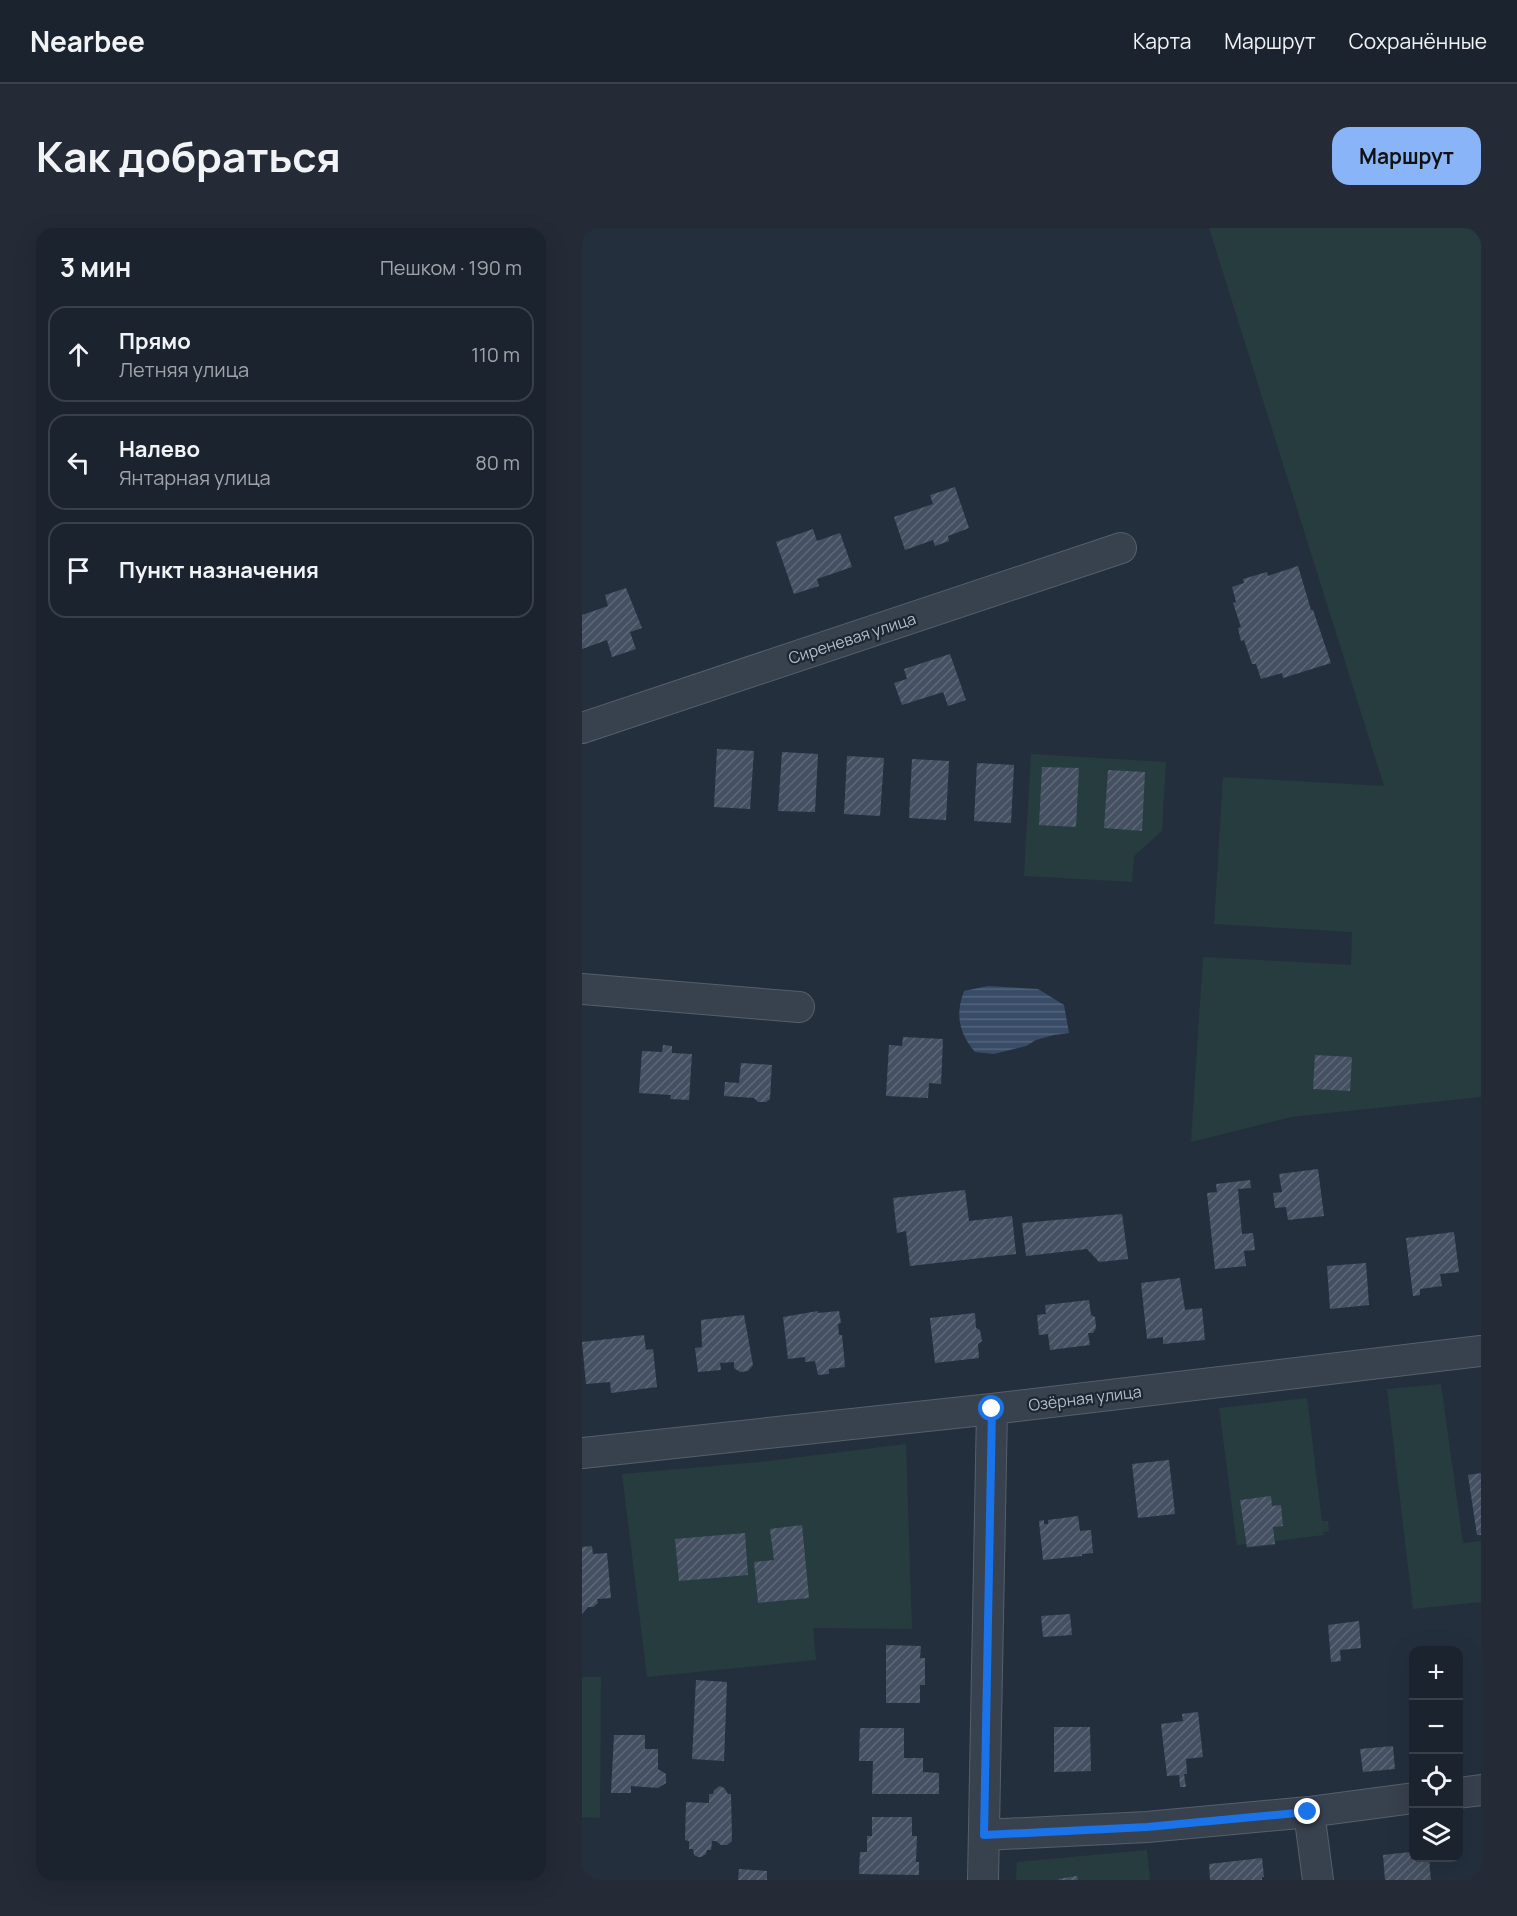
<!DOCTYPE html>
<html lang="ru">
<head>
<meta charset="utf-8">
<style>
	:root { --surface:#1b232e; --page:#242b36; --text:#f1f3f6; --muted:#a0a4aa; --line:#39404a; --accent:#8ab4f8 }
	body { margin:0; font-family:Manrope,sans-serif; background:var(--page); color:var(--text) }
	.controls { position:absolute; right:18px; bottom:18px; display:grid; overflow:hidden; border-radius:12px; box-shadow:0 6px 24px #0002 }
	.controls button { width:54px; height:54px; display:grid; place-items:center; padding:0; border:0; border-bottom:2px solid var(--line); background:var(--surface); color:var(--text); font:30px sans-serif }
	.stop { position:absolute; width:18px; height:18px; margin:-14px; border:4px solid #1a73e8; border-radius:50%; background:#fff }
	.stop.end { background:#1a73e8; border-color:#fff; box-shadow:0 2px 6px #0008 }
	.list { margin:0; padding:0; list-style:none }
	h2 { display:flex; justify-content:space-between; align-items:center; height:78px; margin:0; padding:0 24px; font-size:26px }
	h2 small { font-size:20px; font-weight:400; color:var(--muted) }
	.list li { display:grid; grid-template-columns:39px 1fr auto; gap:18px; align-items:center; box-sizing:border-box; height:96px; margin:0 12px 12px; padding:0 12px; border:2px solid var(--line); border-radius:18px }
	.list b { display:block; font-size:22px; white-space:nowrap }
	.list p { margin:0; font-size:20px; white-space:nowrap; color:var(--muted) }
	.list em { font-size:20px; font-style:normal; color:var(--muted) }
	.icon { flex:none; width:33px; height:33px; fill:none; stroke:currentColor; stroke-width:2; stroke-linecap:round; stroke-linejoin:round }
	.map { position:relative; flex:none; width:899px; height:1652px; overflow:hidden; border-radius:18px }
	header { display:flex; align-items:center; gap:36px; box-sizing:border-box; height:84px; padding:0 30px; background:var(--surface); border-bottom:2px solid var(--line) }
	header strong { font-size:28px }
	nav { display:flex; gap:33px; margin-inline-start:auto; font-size:21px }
	.intro { display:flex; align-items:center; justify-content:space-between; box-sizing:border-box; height:144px; padding:0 36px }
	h1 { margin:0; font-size:42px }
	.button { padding:15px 27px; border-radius:18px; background:var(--accent); color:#111; font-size:21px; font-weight:700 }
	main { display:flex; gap:36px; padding:0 36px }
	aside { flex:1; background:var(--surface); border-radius:18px; box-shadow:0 6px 24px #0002 }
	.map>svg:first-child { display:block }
	.green { fill:#263c3f }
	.water { fill:url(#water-rules) }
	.building { fill:url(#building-hatch) }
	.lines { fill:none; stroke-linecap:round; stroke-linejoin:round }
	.minor-casing { stroke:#565f6c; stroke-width:32 }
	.minor { stroke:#38414e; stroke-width:30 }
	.route { stroke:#1a73e8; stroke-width:8 }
	.labels { text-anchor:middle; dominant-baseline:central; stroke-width:4.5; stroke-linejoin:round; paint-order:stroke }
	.street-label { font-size:16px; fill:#b4bcc9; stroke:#1d2633 }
</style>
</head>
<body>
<header>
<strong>Nearbee</strong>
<nav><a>Карта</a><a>Маршрут</a><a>Сохранённые</a></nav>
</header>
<div class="intro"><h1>Как добраться</h1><a class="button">Маршрут</a></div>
<main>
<aside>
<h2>3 мин<small>Пешком · 190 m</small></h2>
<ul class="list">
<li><svg class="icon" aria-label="ahead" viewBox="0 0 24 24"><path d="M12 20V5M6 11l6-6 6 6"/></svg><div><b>Прямо</b><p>Летняя улица</p></div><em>110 m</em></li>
<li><svg class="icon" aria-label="left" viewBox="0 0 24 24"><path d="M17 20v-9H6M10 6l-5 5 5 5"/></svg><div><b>Налево</b><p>Янтарная улица</p></div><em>80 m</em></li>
<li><svg class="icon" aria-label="arrive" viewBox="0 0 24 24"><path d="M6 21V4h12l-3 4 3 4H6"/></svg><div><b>Пункт назначения</b></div></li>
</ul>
</aside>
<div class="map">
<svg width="899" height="1652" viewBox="0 0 899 1652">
	<defs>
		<pattern id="water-rules" width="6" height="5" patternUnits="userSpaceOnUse" patternTransform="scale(1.5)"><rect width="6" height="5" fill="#394c67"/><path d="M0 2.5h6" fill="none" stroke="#53647b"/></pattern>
		<pattern id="building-hatch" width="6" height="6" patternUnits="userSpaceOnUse" patternTransform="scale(1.5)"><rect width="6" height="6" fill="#455162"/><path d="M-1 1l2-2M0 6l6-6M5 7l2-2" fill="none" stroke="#5d6877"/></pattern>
	</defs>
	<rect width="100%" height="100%" fill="#242f3e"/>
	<!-- green -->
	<path class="green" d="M627,0H899V869L709,889L609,914L621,729L769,737L770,704L632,696L641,549L802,558Z
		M449,526L584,534L580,603L552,628L550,654L442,648Z
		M859,1156L881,1315L899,1313V1374L831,1381L805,1161Z
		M725,1170L740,1293H746L747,1303L741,1304L742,1307L693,1313V1317L665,1320L664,1316L655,1317L637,1180Z
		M324,1216L330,1401L231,1400L234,1432L65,1449L40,1246L177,1234Z
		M0,1449H19L18,1590L0,1589Z
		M565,1622L568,1652H434L435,1634Z"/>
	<!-- water -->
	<path class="water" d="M406,758L456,761L482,777L487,805L472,807L454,812L444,818L412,826L393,824C377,805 373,787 382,763Z"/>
	<!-- building -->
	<path class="building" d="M373,259L387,300L366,308L367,313L353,318L351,312L323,322L312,289L351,276L348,267Z
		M231,301L235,313L258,305L270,339L235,351L237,358L212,366L194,314Z
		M716,338L729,382H731L749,435L701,450L700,445L679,451L674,436H670L662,412L659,413L656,400L659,399L651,375L654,374L650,359L662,355L661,351L685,344L686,348Z
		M44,360L60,400L48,404L54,421L30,429L25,412L0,421V387L26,378L23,367Z
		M368,426L384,472L366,478L361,464L320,477L312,455L325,451L322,441Z
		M135,521L172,523L168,581L132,579Z
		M200,524L236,526L233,584L196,583Z
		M265,528L302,530L298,588L262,586Z
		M330,531L367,533L364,592L327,590Z
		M395,535L432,537L429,595L392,593Z
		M460,539L497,540L494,599L457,597Z
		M526,542L563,544L560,603L522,600Z
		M321,809L361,811L359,856L347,855L346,870L304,868L307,817L320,818Z
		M81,817L90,818V825L110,826L107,872L88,871L89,867L57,865L60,823L80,824Z
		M733,827L770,829L768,863L731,861Z
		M159,835L190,837L188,871L184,874H176L172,870L142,868L143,854L157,855Z
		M736,941L742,988L706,992L704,979L693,980L691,965L700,964L697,946Z
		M668,952L669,960L656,961L660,1006L671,1005L673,1022L662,1023L664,1038L633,1041L625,965L635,964L634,956Z
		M383,962L387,993L430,988L434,1026L328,1038L324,1003L315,1005L311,970Z
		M540,986L546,1031L517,1034L505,1021L444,1028L440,995Z
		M872,1004L877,1044L858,1046L860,1058L838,1061V1067L831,1068L824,1010Z
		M784,1035L787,1077L748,1081L745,1038Z
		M598,1050L603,1082L620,1080L623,1112L581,1116V1109L565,1111L559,1055Z
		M507,1072L509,1087L513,1089L514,1100L511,1105H506L508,1117L468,1122L466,1106L457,1107L455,1087L464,1086L463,1077Z
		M236,1083V1085L257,1083L259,1095L256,1096L257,1107H260L263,1139L247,1141V1146L236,1147L233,1133L223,1134V1129L206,1131L201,1089Z
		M393,1085L394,1100L398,1102L400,1113L396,1116L397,1130L353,1135L348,1090Z
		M162,1087L171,1137L166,1143L158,1144L152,1140V1134L138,1135L139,1142L116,1144L113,1120L120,1119L119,1092Z
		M62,1107L64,1122L71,1121L75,1159L29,1165L28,1154L4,1156L0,1114Z
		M587,1232L593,1286L556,1290L550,1236Z
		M899,1245V1307H895L886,1247Z
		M689,1268L690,1278L699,1277L701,1298L691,1299L693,1316L665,1319L658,1272Z
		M496,1288L498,1303L509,1302L511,1325L500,1326V1328L461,1332L457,1293L462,1292V1296H466V1292Z
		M220,1297L227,1370L176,1375L172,1334L192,1332L188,1301Z
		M163,1305L166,1347L97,1353L93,1311Z
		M10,1318L11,1326L25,1325L29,1370L15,1371L16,1375L11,1379H6L0,1386V1319Z
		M488,1386L490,1407L461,1409L459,1388Z
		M777,1393L779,1420L758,1422L759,1433L749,1434L746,1397Z
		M304,1417L339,1418L338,1430H343V1457H338V1475H304Z
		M114,1452L145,1454L142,1533L110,1531Z
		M616,1484L621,1529L604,1531L605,1546H602L604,1559H598L597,1547L585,1548L579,1496L601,1493L600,1486Z
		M472,1499H508L509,1543L472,1544Z
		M278,1500H322V1530H341V1544L357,1545V1566H290L291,1533H277Z
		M32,1507H63V1521H76V1541L84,1546V1555L76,1560L49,1558V1565H29Z
		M811,1518L813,1541L781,1544L778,1521Z
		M138,1558L142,1560L146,1566H149L150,1613L145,1617H139L134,1613H130L129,1622H125L124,1626L119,1629H116L112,1627L111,1621H107V1613L103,1612L104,1574L127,1575V1566H131L132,1562Z
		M290,1589H330V1608H335L334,1634H337V1647L277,1646L278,1624H285V1608H290Z
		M828,1624L829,1631L847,1630L849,1652H803L801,1627Z
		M680,1630L682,1649H680V1652H628L627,1636Z
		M157,1641L185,1643V1652H156Z
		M495,1648L496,1652H477L476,1651Z"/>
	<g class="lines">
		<defs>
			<path id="minor" d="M0,500L539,320
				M0,761L217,779
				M0,1225L410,1181L899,1123
				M876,1565L899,1562
				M727,1584L736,1652
				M402,1607L565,1599L727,1584L832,1570
				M401,1652L410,1181"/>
		</defs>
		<!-- minor casing -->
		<use href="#minor" class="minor-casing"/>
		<!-- minor -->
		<use href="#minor" class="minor"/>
	</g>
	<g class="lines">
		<!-- route -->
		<path class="route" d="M410,1181L402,1607L565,1599L726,1584"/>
	</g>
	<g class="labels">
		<!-- street labels -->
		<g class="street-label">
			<text transform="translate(270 410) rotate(-18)">Сиреневая улица</text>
			<text transform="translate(503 1170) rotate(-7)">Озёрная улица</text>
		</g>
	</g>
</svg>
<div class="controls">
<button>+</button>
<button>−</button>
<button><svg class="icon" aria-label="locate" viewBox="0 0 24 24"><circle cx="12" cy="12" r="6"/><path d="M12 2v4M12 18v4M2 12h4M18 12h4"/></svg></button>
<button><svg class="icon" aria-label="layers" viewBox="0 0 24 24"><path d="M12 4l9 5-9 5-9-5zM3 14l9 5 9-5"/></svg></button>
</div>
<div class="stop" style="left:410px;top:1181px"></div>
<div class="stop end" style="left:726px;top:1584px"></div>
</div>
</main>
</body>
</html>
